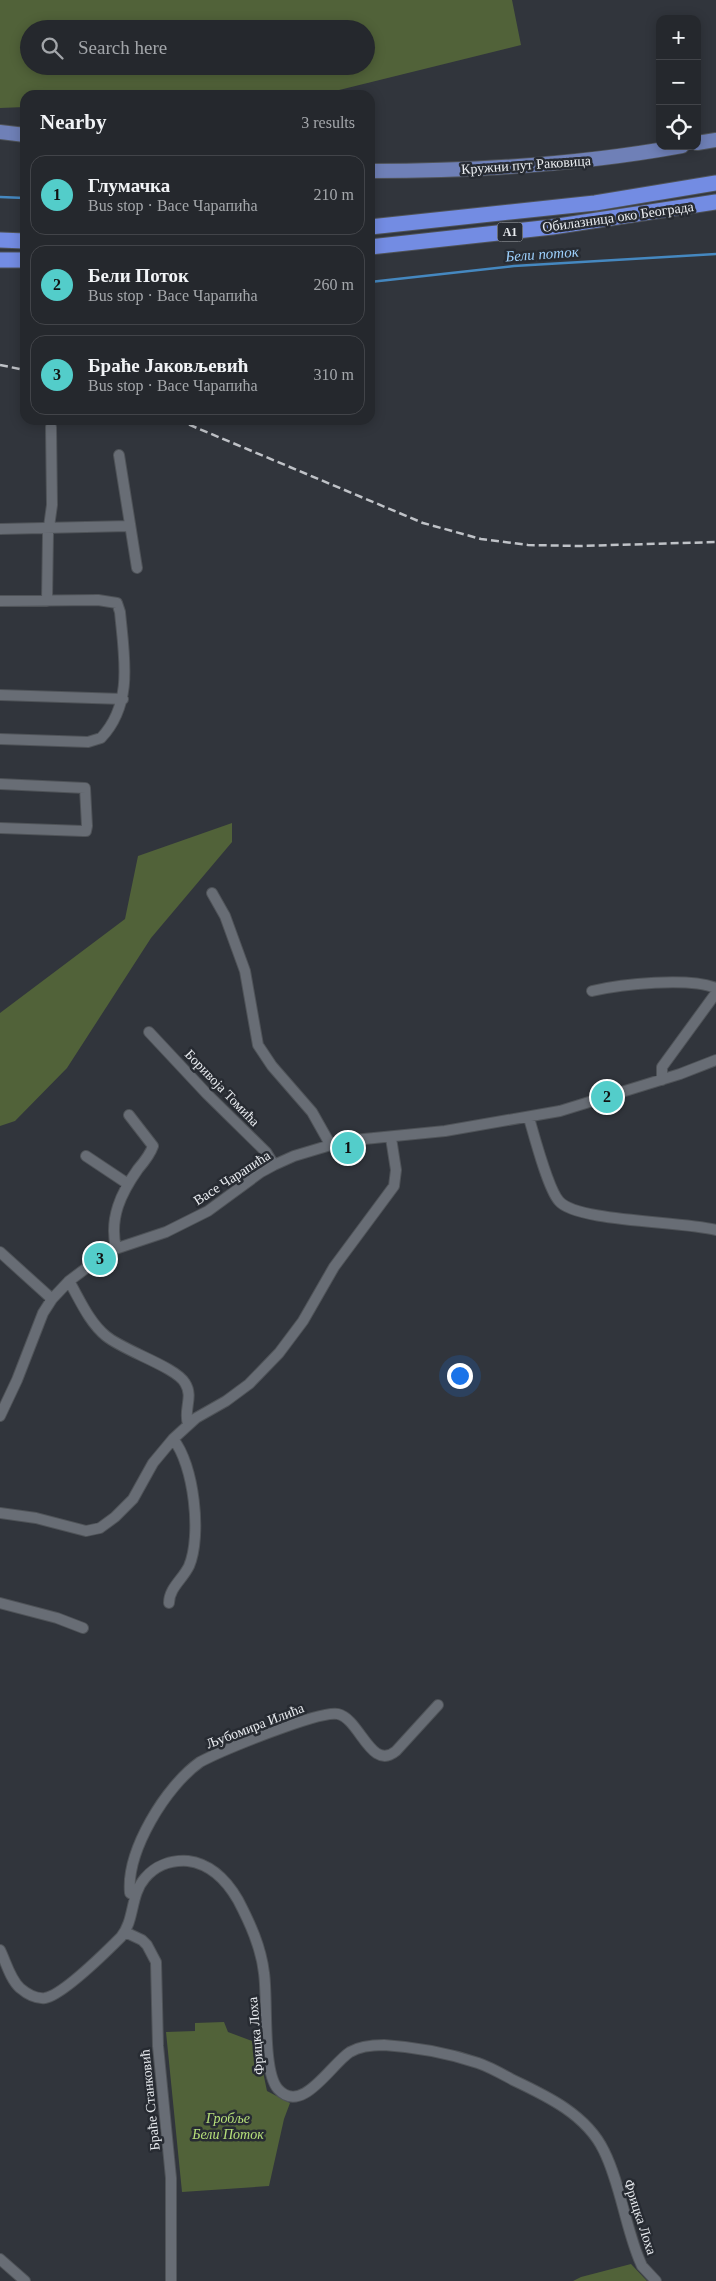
<!DOCTYPE html>
<html lang="en">
<head>
<meta charset="utf-8">
<style>
	:root { --surface:#25282d; --page:#313439; --text:#f1f3f6; --muted:#a3a6aa; --line:#424449; --accent:#53cdca }
	body { margin:0; font-family:"Times New Roman",serif; background:var(--page); color:var(--text) }
	.controls { position:absolute; right:15px; top:15px; display:grid; overflow:hidden; border-radius:10px; box-shadow:0 2px 12px #0003 }
	.controls button { width:45px; height:45px; display:grid; place-items:center; padding:0; border:0; border-bottom:1px solid var(--line); background:var(--surface); color:var(--text); font:25px sans-serif }
	.you { position:absolute; left:459px; top:1375px; width:18px; height:18px; margin:-12px; border:4px solid #fff; border-radius:50%; background:#1a73e8; box-shadow:0 0 0 8px #1a73e833 }
	.badge { display:grid; place-items:center; width:32px; height:32px; border-radius:50%; background:var(--accent); color:#111; font-size:16px; font-weight:700 }
	.pin { position:absolute; translate:-50% -50%; border:2px solid #fff; box-shadow:0 1px 5px #0006 }
	.list { margin:0; padding:0; list-style:none }
	h2 { display:flex; justify-content:space-between; align-items:center; height:65px; margin:0; padding:0 20px; font-size:21px }
	h2 small { font-size:16px; font-weight:400; color:var(--muted) }
	.list li { display:grid; grid-template-columns:32px 1fr auto; gap:15px; align-items:center; box-sizing:border-box; height:80px; margin:0 10px 10px; padding:0 10px; border:1px solid var(--line); border-radius:15px }
	.list b { display:block; font-size:19px; white-space:nowrap }
	.list p { margin:0; font-size:16px; white-space:nowrap; color:var(--muted) }
	.list em { font-size:16px; font-style:normal; color:var(--muted) }
	.icon { flex:none; width:28px; height:28px; fill:none; stroke:currentColor; stroke-width:2; stroke-linecap:round; stroke-linejoin:round }
	.map { position:relative; flex:none; width:716px; height:2281px; overflow:hidden }
	.search { position:absolute; background:var(--surface); box-shadow:0 2px 12px #0003; left:20px; top:20px; width:355px; height:55px; display:flex; align-items:center; gap:12px; box-sizing:border-box; padding:0 18px; border-radius:28px; color:var(--muted); font-size:19px }
	.panel { position:absolute; background:var(--surface); box-shadow:0 2px 12px #0003; left:20px; top:90px; width:355px; height:335px; border-radius:15px }
	.map>svg:first-child { display:block }
	.green { fill:#516239; fill-rule:evenodd }
	.lines { fill:none; stroke-linecap:round; stroke-linejoin:round }
	.stream { stroke:#4588c0; stroke-width:2.5 }
	.minor-casing { stroke:#4f5358; stroke-width:12 }
	.major-casing { stroke:#4f5358; stroke-width:16 }
	.highway-casing { stroke:#4f5358; stroke-width:17 }
	.minor { stroke:#686d75; stroke-width:10 }
	.major { stroke:#6f80b7; stroke-width:14 }
	.highway { stroke:#738ce3; stroke-width:15 }
	.rail { stroke:#bfc2c7; stroke-width:2.5; stroke-dasharray:8 4; stroke-linecap:butt }
	.labels { text-anchor:middle; dominant-baseline:central; stroke-width:5; stroke-linejoin:round; paint-order:stroke }
	.shield { fill:#272b32; stroke:#afb2b7; stroke-width:1 }
	.shield-label { font-size:12px; font-weight:bold; fill:#e9ecf0 }
	.street-label { font-size:14px; fill:#e9ecf0; stroke:#272b32 }
	.park-label { font-size:14px; font-style:italic; fill:#b7e17a; stroke:#272b32 }
	.water-label { font-size:15px; font-style:italic; fill:#9dd0fd; stroke:#272b32 }
</style>
</head>
<body>
<div class="map">
<svg width="716" height="2281" viewBox="0 0 716 2281">
	<rect width="100%" height="100%" fill="#31353c"/>
	<!-- green -->
	<path class="green" d="M0,0H512L521,45L319,95H25V107L0,108ZM29,29H366V66H29Z
		M232,823V842L151,938L67,1068L15,1121L0,1126V1013L125,919L138,856Z
		M224,2022L228,2032L257,2043L267,2091L290,2103L284,2119L269,2186L182,2192L166,2032L195,2031V2023Z
		M631,2264L647,2281H573L581,2277Z"/>
	<g class="lines">
		<!-- stream -->
		<path class="stream" d="M0,197L25,198
			M370,282L514,266L716,254"/>
		<defs>
			<path id="minor" d="M119,455L137,568
				M0,529L129,526
				M0,601L98,600L117,603L120,612C124,656 134,703 101,738L88,742L0,739
				M47,601L48,534L52,505L51,427
				M0,695L123,699
				M0,784L85,788L87,826L86,831H83L0,828
				M212,893L225,916L245,971L258,1045L272,1066L312,1112L330,1144
				M592,991C622,984 688,977 716,988
				M149,1032L207,1094L266,1152L274,1165
				M662,1080V1067L716,993
				M529,1118C534,1135 548,1189 559,1201C576,1222 683,1221 716,1230
				M86,1156L128,1184
				M116,1248C109,1218 121,1193 138,1169C144,1162 150,1155 153,1146L129,1115
				M0,1252L52,1299
				M69,1281C80,1300 89,1322 106,1336C124,1351 176,1367 185,1383C194,1397 183,1410 188,1424
				M0,1416L17,1380L43,1313L52,1299L69,1281L109,1251L166,1232L208,1211L261,1172L274,1165L294,1156L344,1141L445,1131L560,1111L680,1074L716,1060
				M0,1513L36,1518L86,1531L100,1528L115,1517L133,1499L153,1463L173,1439L196,1418L226,1401L249,1384L279,1353L303,1321L334,1267L394,1186L396,1170L391,1138
				M0,1603L57,1618L83,1628
				M169,1603C169,1588 183,1579 189,1566C202,1536 194,1464 173,1439
				M135,1896L130,1893C126,1851 166,1786 200,1762C221,1751 319,1710 338,1714C360,1719 371,1772 396,1751L438,1705
				M125,1932L142,1940L147,1945L156,1962L158,2046L171,2178V2281
				M0,1950C6,1962 10,1979 20,1988C27,1994 36,1999 45,1998C63,1995 106,1952 121,1937C135,1920 130,1895 145,1878C156,1865 172,1860 188,1861C211,1864 227,1881 238,1900C250,1923 261,1947 264,1973C268,2000 262,2071 278,2089C302,2116 331,2064 350,2052C360,2046 372,2045 384,2045C415,2047 448,2053 478,2063C490,2067 502,2074 513,2080C547,2096 587,2115 604,2151C620,2183 625,2225 639,2259L642,2266L656,2281
				M0,2259L25,2281"/>
			<path id="major" d="M0,132L25,135
				M697,143L716,140
				M370,171C475,171 578,165 682,146"/>
			<path id="highway" d="M370,227L595,203L716,183
				M0,240L25,241
				M370,247L552,227L716,202
				M0,260H25"/>
		</defs>
		<!-- minor casing -->
		<use href="#minor" class="minor-casing"/>
		<!-- major casing -->
		<use href="#major" class="major-casing"/>
		<!-- highway casing -->
		<use href="#highway" class="highway-casing"/>
		<!-- minor -->
		<use href="#minor" class="minor"/>
		<!-- major -->
		<use href="#major" class="major"/>
		<!-- highway -->
		<use href="#highway" class="highway"/>
		<!-- rail -->
		<path class="rail" d="M0,365L25,370
			M178,420L423,523L481,539L528,545L580,546L716,542"/>
	</g>
	<g class="labels">
		<!-- shield labels -->
		<rect class="shield" x="497.5" y="222.5" width="25" height="19" rx="4"/>
		<g class="shield-label">
			<text x="510" y="232">A1</text>
		</g>
		<!-- street labels -->
		<g class="street-label">
			<text transform="translate(526 165) rotate(-4)">Кружни пут Раковица</text>
			<text transform="translate(618 217) rotate(-8)">Обилазница око Београда</text>
			<text transform="translate(222 1088) rotate(46)">Боривоја Томића</text>
			<text transform="translate(232 1178) rotate(-33)">Васе Чарапића</text>
			<text transform="translate(255 1726) rotate(-21)">Љубомира Илића</text>
			<text transform="translate(256 2036) rotate(-95)">Фрицка Лоха</text>
			<text transform="translate(150 2100) rotate(-96)">Браће Станковић</text>
			<text transform="translate(640 2217) rotate(72)">Фрицка Лоха</text>
		</g>
		<!-- park labels -->
		<g class="park-label">
			<text x="228" y="2118">Гробље<tspan x="228" dy="16">Бели Поток</tspan></text>
		</g>
		<!-- water labels -->
		<g class="water-label">
			<text transform="translate(542 254) rotate(-4)">Бели поток</text>
		</g>
	</g>
</svg>
<div class="controls">
<button>+</button>
<button>−</button>
<button><svg class="icon" aria-label="locate" viewBox="0 0 24 24"><circle cx="12" cy="12" r="6"/><path d="M12 2v4M12 18v4M2 12h4M18 12h4"/></svg></button>
</div>
<div class="you"></div>
<div class="pin badge" style="left:348px;top:1148px">1</div>
<div class="pin badge" style="left:607px;top:1097px">2</div>
<div class="pin badge" style="left:100px;top:1259px">3</div>
<div class="search"><svg class="icon" aria-label="search" viewBox="0 0 24 24"><circle cx="10" cy="10" r="6"/><path d="M15 15l6 6"/></svg>Search here</div>
<section class="panel">
<h2>Nearby<small>3 results</small></h2>
<ul class="list">
<li><span class="badge">1</span><div><b>Глумачка</b><p>Bus stop · Васе Чарапића</p></div><em>210 m</em></li>
<li><span class="badge">2</span><div><b>Бели Поток</b><p>Bus stop · Васе Чарапића</p></div><em>260 m</em></li>
<li><span class="badge">3</span><div><b>Браће Јаковљевић</b><p>Bus stop · Васе Чарапића</p></div><em>310 m</em></li>
</ul>
</section>
</div>
</body>
</html>
